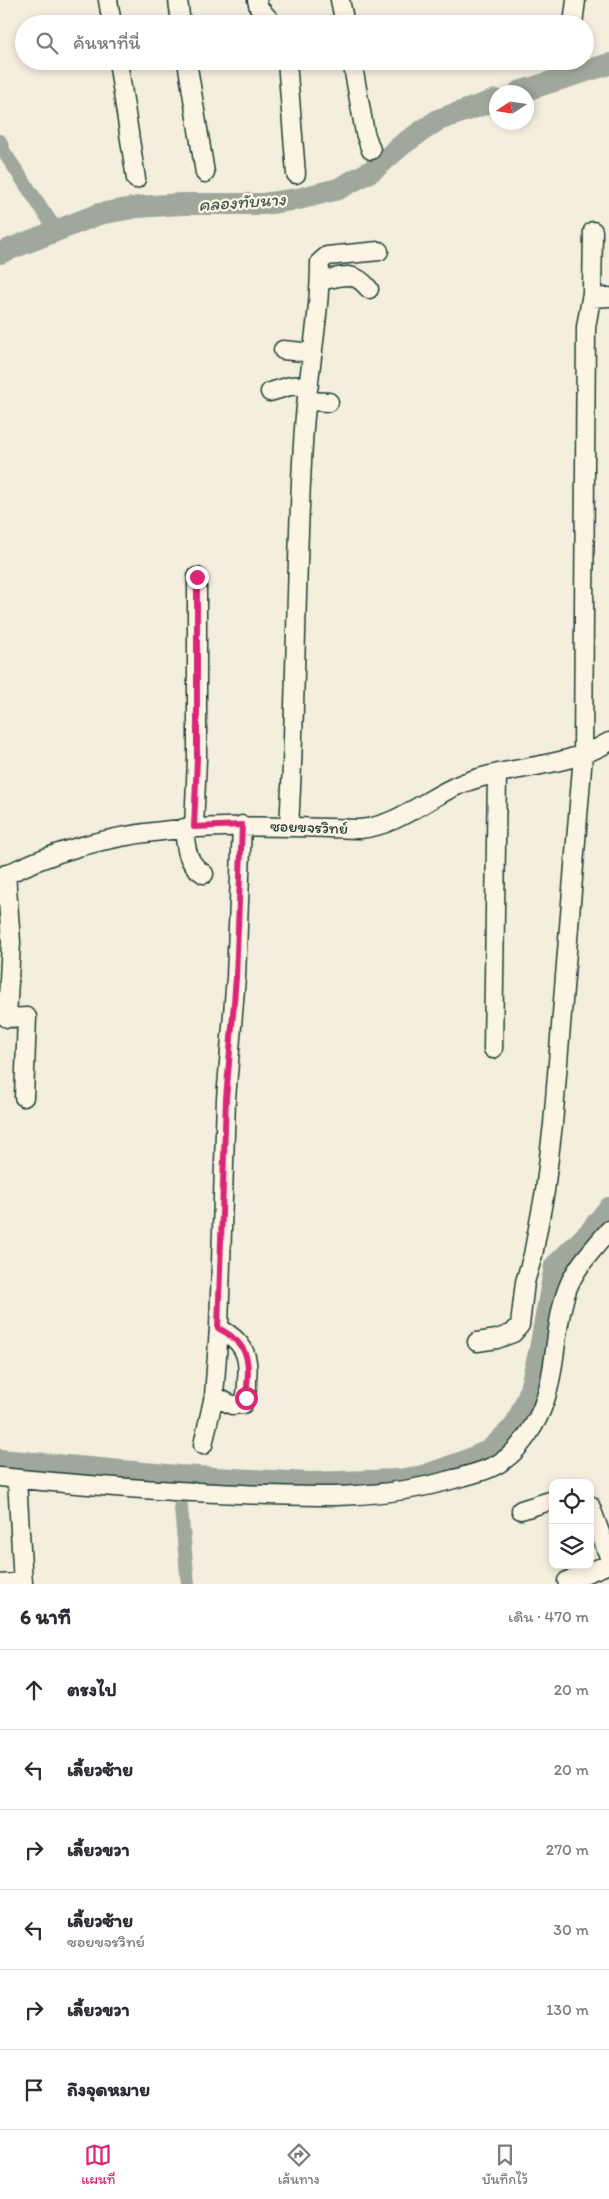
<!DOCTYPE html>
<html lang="th">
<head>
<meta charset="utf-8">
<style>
	:root { --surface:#fff; --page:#f7f7f7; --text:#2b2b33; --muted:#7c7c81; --line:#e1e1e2; --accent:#db2777 }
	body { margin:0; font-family:Itim,"Playpen Sans Thai",sans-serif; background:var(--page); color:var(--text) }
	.controls { position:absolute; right:15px; bottom:15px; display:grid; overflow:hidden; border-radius:10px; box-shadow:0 2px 8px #0003 }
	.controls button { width:45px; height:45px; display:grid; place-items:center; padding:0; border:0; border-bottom:1px solid var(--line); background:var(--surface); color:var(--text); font:25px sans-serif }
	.compass { position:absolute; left:489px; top:85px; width:45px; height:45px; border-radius:50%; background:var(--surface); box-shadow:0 2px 8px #0003; rotate:258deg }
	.stop { position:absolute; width:15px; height:15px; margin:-11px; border:4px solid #db2777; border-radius:50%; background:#fff }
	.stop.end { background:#db2777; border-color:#fff; box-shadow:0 1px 5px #0008 }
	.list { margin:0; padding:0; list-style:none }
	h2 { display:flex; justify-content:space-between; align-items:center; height:65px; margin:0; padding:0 20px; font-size:21px }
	h2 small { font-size:16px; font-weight:400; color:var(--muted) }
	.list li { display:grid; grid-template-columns:32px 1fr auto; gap:15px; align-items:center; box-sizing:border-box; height:80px; padding:0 20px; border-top:1px solid var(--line) }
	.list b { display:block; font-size:19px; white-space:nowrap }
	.list p { margin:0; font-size:16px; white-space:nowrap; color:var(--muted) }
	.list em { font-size:16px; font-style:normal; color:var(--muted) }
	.icon { flex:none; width:28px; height:28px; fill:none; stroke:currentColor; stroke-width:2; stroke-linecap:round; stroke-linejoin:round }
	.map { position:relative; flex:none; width:609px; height:1584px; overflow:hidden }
	.search { position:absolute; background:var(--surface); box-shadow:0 2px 8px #0003; left:15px; right:15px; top:15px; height:55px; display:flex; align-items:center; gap:12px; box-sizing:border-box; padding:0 18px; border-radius:28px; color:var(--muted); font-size:19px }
	.sheet { height:545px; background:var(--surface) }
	nav { display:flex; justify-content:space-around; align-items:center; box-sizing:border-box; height:70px; border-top:1px solid var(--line); background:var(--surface); font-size:14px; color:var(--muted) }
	nav a { display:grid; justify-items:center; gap:2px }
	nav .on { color:var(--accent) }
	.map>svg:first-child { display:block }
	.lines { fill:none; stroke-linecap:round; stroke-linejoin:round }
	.canal { stroke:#a0a89b; stroke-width:14 }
	.river { stroke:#a0a89b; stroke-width:22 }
	.minor-casing { stroke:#1f3d34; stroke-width:21 }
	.minor { stroke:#fcf5e5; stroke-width:18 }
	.route { stroke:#db2777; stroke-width:6 }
	.labels { text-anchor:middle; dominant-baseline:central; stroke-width:4.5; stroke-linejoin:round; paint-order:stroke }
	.street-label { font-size:16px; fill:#1f3d34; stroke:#fcf5e5 }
	.water-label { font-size:18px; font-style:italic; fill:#465d53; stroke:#fcf5e5 }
</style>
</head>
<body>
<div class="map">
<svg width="609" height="1584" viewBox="0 0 609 1584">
	<rect width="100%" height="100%" fill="#f3eede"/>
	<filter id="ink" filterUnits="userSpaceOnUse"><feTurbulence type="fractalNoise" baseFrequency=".02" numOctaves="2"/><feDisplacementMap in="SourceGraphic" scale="10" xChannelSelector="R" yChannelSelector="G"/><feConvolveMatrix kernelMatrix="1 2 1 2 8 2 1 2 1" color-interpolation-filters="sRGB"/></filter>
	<g filter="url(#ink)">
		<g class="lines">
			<!-- canal -->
			<path class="canal" d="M0,141L4,152L56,230
				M178,1476L188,1584"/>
			<!-- river -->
			<path class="river" d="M519,92L609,64
				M0,253L99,214L138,207L181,204H263L298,199L338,189L373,170L403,144L438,120L496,100
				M0,1460L178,1476L310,1483L398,1480L423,1476L465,1461L490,1450L515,1426L528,1397L540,1349L555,1266L589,1233L609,1208"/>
			<defs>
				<path id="minor" d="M108,0L112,24
					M178,0L181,24
					M257,0L259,8L273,24
					M340,0L345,24
					M573,24L576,0
					M118,61L136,179
					M187,61L205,173
					M287,61L296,174
					M352,61L365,133L371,150
					M320,281C342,277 353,269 369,289
					M591,298L609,297
					M283,350L313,353
					M270,392L290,386L309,385
					M307,401L329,402
					M289,826C297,694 295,561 304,428C308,373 320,318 320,262L327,256L379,251
					M194,827L197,759V577
					M184,828C186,847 186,863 204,874
					M6,874L11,942L7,1018L27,1017L24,1097
					M0,878C114,818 236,825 360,829C400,825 426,798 461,784C509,765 564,769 609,742
					M493,1049L497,774
					M477,1342L497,1339L513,1333L520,1325L525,1282L533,1255L545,1191L553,1124L583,755L586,327L592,293L593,231
					M214,1396L232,1405L243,1404C247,1396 247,1389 247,1380C250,1353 242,1341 219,1328
					M203,1445L214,1396L219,1328L226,1099L236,977L242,825
					M0,1477C80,1485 159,1491 239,1494C313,1497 382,1500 454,1479C469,1475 488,1471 501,1462C514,1454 524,1441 532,1428C559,1386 551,1335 567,1290C575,1267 594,1249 609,1230
					M17,1479L23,1584
					M590,1505L609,1557
					M521,1510L553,1500
					M567,1581L609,1564
					M0,1584L23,1582"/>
			</defs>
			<!-- minor casing -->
			<use href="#minor" class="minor-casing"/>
			<!-- minor -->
			<use href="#minor" class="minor"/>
		</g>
	</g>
	<g class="lines" filter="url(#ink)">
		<!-- route -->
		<path class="route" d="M197,577V759L194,827L242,825L236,978L226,1099L218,1328C253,1346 249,1364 246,1398"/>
	</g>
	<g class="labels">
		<!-- street labels -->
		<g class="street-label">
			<text transform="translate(309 827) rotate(2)">ซอยขจรวิทย์</text>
		</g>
		<!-- water labels -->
		<g class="water-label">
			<text transform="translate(242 202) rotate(-4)">คลองทับนาง</text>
		</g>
	</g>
</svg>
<div class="controls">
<button><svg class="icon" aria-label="locate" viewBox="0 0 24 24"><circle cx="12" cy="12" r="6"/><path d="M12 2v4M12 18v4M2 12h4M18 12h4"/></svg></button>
<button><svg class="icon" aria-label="layers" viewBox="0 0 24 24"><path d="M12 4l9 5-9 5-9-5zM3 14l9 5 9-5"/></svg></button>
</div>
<svg class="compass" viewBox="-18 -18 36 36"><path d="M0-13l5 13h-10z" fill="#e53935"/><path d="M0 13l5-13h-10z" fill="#7c7c81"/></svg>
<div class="stop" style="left:246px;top:1398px"></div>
<div class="stop end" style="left:197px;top:577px"></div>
<div class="search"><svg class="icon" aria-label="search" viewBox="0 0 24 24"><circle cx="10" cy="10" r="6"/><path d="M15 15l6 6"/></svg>ค้นหาที่นี่</div>
</div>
<section class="sheet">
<h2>6 นาที<small>เดิน · 470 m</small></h2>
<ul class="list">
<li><svg class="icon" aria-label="ahead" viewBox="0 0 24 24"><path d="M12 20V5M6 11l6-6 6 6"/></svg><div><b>ตรงไป</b></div><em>20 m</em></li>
<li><svg class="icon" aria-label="left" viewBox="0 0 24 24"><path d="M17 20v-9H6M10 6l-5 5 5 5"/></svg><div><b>เลี้ยวซ้าย</b></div><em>20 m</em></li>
<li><svg class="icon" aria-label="right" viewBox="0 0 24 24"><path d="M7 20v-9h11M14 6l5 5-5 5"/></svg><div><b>เลี้ยวขวา</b></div><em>270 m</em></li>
<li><svg class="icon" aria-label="left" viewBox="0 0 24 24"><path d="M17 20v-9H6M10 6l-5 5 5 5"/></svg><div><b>เลี้ยวซ้าย</b><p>ซอยขจรวิทย์</p></div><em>30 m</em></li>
<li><svg class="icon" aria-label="right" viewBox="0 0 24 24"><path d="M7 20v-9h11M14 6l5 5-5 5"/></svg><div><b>เลี้ยวขวา</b></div><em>130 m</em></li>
<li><svg class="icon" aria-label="arrive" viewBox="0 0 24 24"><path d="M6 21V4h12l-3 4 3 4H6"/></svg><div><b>ถึงจุดหมาย</b></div></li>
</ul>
</section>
<nav>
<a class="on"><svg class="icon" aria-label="map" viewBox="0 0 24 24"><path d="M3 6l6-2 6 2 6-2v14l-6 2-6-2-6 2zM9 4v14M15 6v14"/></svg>แผนที่</a>
<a><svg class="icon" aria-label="directions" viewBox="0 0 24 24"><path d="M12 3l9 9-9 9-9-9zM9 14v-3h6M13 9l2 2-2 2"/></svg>เส้นทาง</a>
<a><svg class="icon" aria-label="saved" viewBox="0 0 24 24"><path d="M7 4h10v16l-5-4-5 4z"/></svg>บันทึกไว้</a>
</nav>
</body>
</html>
